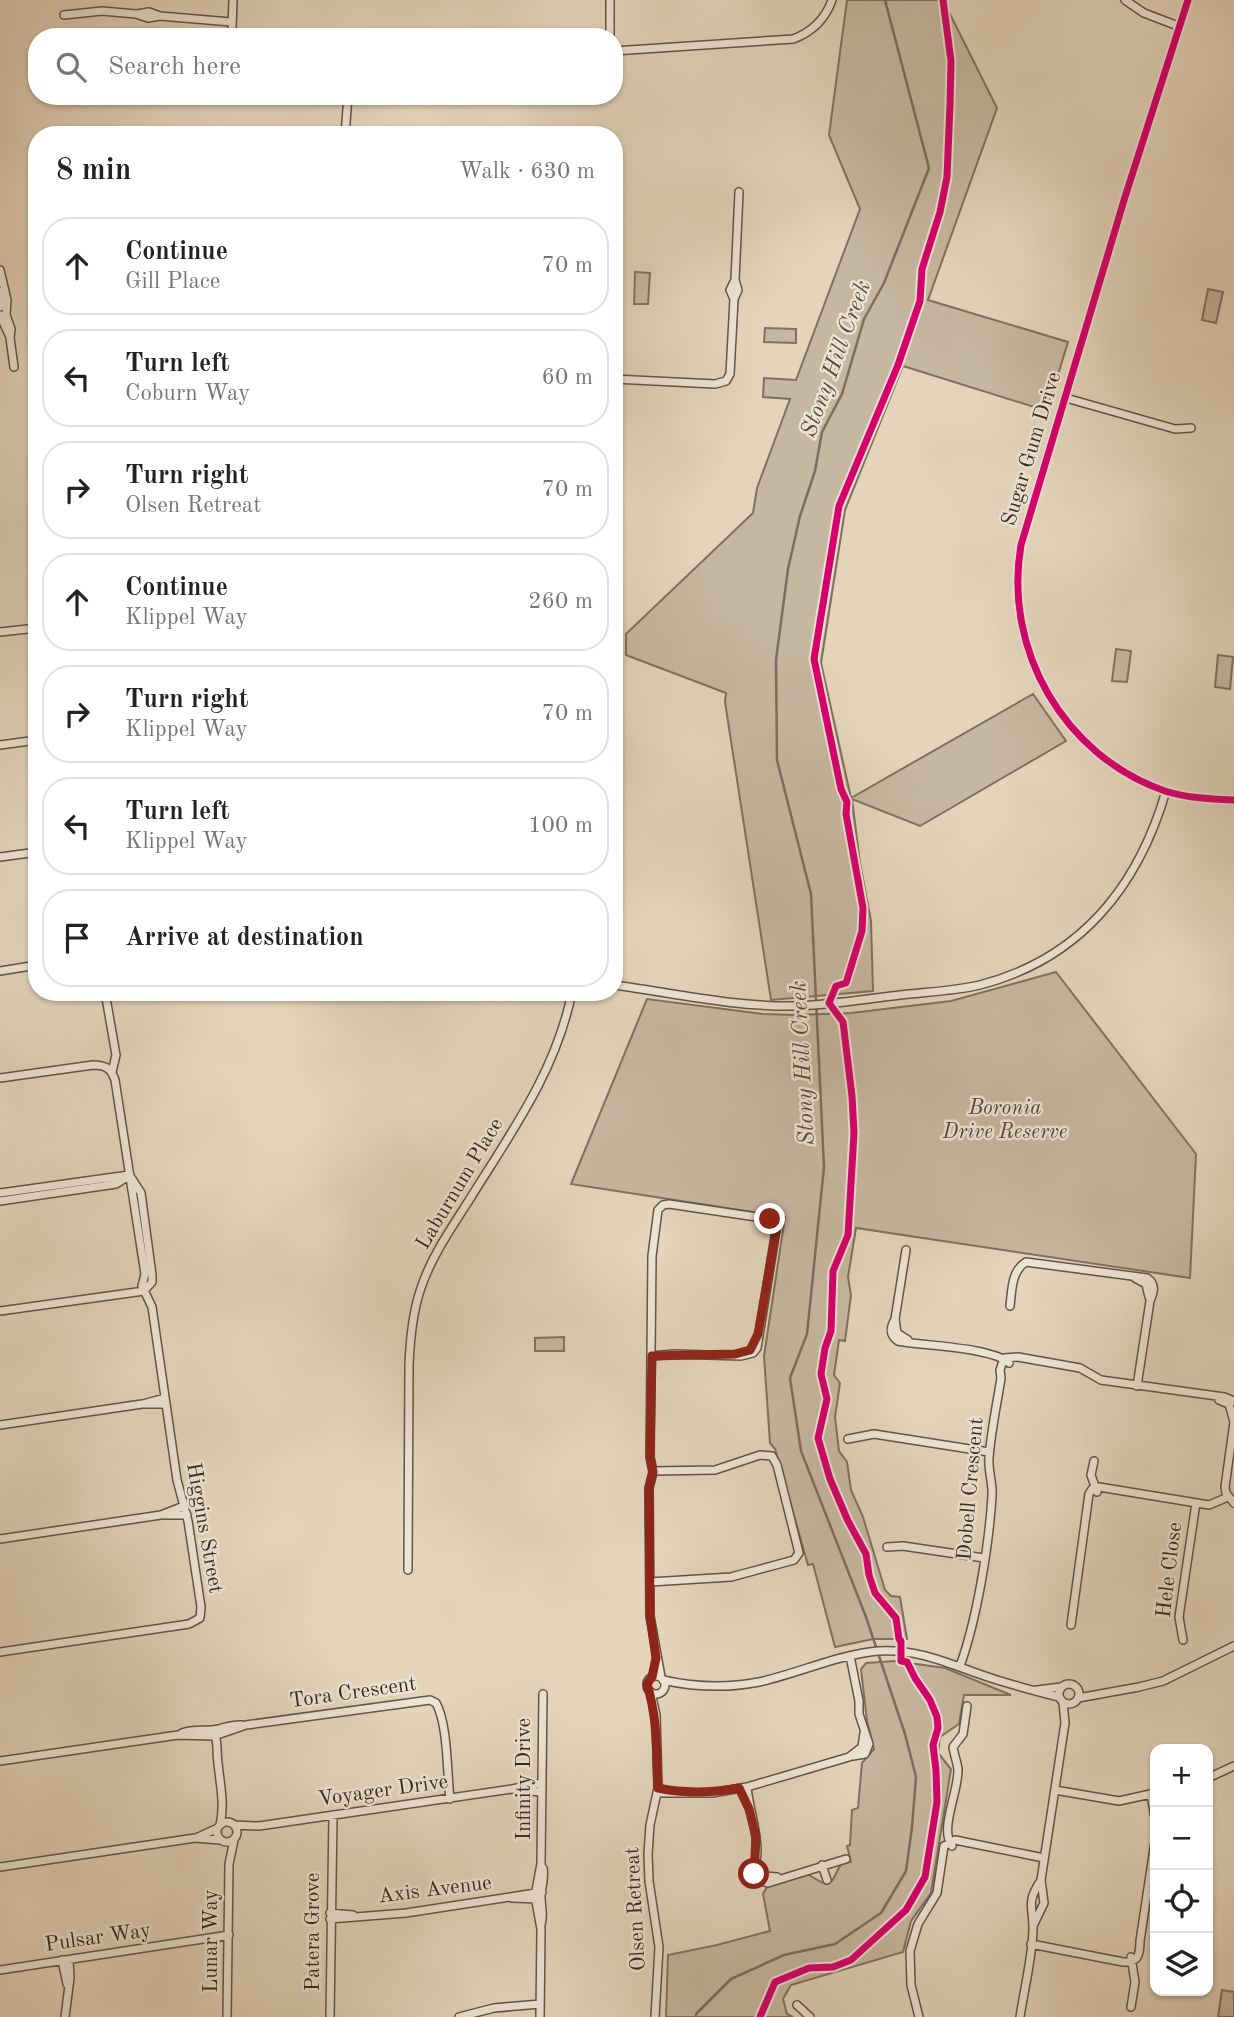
<!DOCTYPE html>
<html lang="en">
<head>
<meta charset="utf-8">
<style>
	:root { --surface:#fff; --page:#f2f2f2; --text:#222; --muted:#767676; --line:#e0e0e0 }
	body { margin:0; font-family:"Old Standard TT",serif; background:var(--page); color:var(--text) }
	.controls { position:absolute; right:21px; bottom:21px; display:grid; overflow:hidden; border-radius:14px; box-shadow:0 2px 5px #0004 }
	.controls button { width:63px; height:63px; display:grid; place-items:center; padding:0; border:0; border-bottom:2px solid var(--line); background:var(--surface); color:var(--text); font:35px sans-serif }
	.stop { position:absolute; width:21px; height:21px; margin:-16px; border:5px solid #8f2418; border-radius:50%; background:#fff }
	.stop.end { background:#8f2418; border-color:#fff; box-shadow:0 2px 7px #0008 }
	.list { margin:0; padding:0; list-style:none }
	h2 { display:flex; justify-content:space-between; align-items:center; height:91px; margin:0; padding:0 28px; font-size:30px }
	h2 small { font-size:23px; font-weight:400; color:var(--muted) }
	.list li { display:grid; grid-template-columns:46px 1fr auto; gap:21px; align-items:center; box-sizing:border-box; height:98px; margin:0 14px 14px; padding:0 14px; border:2px solid var(--line); border-radius:28px }
	.list b { display:block; font-size:26px; white-space:nowrap }
	.list p { margin:0; font-size:23px; white-space:nowrap; color:var(--muted) }
	.list em { font-size:23px; font-style:normal; color:var(--muted) }
	.icon { flex:none; width:38px; height:38px; fill:none; stroke:currentColor; stroke-width:2; stroke-linecap:round; stroke-linejoin:round }
	.map { position:relative; flex:none; width:1234px; height:2017px; overflow:hidden }
	.search { position:absolute; background:var(--surface); box-shadow:0 2px 5px #0004; left:28px; top:28px; width:595px; height:77px; display:flex; align-items:center; gap:18px; box-sizing:border-box; padding:0 24px; border-radius:28px; color:var(--muted); font-size:26px }
	.panel { position:absolute; background:var(--surface); box-shadow:0 2px 5px #0004; left:28px; top:126px; width:595px; height:875px; border-radius:28px }
	.map>svg:first-child { display:block }
	.green { fill:#c6b7a0; stroke:#80705f; stroke-width:2 }
	.lines { fill:none; stroke-linecap:round; stroke-linejoin:round }
	.stream { stroke:#7c6d5c; stroke-width:2.5 }
	.minor-casing { stroke:#645445; stroke-width:10 }
	.minor { stroke:#ede3d3; stroke-width:7 }
	.cycleway-casing { stroke:#ede3d3; stroke-width:11 }
	.cycleway { stroke:#d6006c; stroke-width:7 }
	.route { stroke:#8f2418; stroke-width:9 }
	.labels { text-anchor:middle; dominant-baseline:central; stroke-width:5; stroke-linejoin:round; paint-order:stroke }
	.street-label { font-size:21px; fill:#39291e; stroke:#ede3d3 }
	.park-label { font-size:21px; font-style:italic; fill:#554538; stroke:#ede3d3 }
	.water-label { font-size:23px; font-style:italic; fill:#5b4b3d; stroke:#ede3d3 }
</style>
</head>
<body>
<div class="map">
<svg width="1234" height="2017" viewBox="0 0 1234 2017">
	<rect width="100%" height="100%" fill="#e3d4bb"/>
	<filter id="stains"><feTurbulence type="fractalNoise" baseFrequency=".00286" numOctaves="4"/><feColorMatrix values="0 0 0 0 .2 0 0 0 0 .09 0 0 0 0 .02 0 0 0 .5 -.17"/></filter>
	<radialGradient id="worn" r=".72"><stop offset=".6" stop-color="#630" stop-opacity="0"/><stop offset="1" stop-color="#630" stop-opacity=".3"/></radialGradient>
	<!-- green -->
	<path class="green" d="M847,0H943L997,108L928,300L1068,342L1047,411L903,366L845,510L821,663L851,798L1033,694L1066,741L920,826L852,799L860,863L871,921L873,991L771,1000L725,702L726,693L626,655V634L753,513L757,488L790,399L763,397L764,378L796,380L860,209L829,135Z
		M635,272L650,273L648,304H634Z
		M1208,289L1223,292L1216,323L1202,320Z
		M765,328L796,329V343L764,342Z
		M1116,649L1131,651L1127,682L1112,681Z
		M1218,655L1233,657L1230,689L1215,687Z
		M1056,972L1196,1154L1190,1278L856,1228L848,1277L851,1295L845,1341L839,1340L834,1375L840,1383L835,1417L839,1451L847,1462L851,1490L863,1517L885,1590L891,1596L900,1597L907,1639H873L835,1647L813,1564L808,1565L775,1449L770,1443L764,1356L785,1217L571,1184L647,999L763,1014L795,1015L851,1013L951,1001Z
		M564,1337V1351H535V1338Z
		M895,1661L945,1668L1011,1695H964L959,1724L940,1737L938,1753L951,1769L931,1893L911,1921L903,1952L791,1985L783,1999L787,2014L793,2017H666L668,1955L717,1945L770,1931L763,1894L768,1885L807,1874L823,1883L832,1881L841,1864L851,1862L847,1846L850,1845L852,1810L858,1808L862,1763L874,1749L867,1721L861,1669L866,1663Z
		M1222,1990L1234,1992V2017H1218Z"/>
	<g class="lines">
		<!-- stream -->
		<path class="stream" d="M696,2017V2014L731,1979L784,1955L835,1944L881,1913L906,1871L912,1827L916,1777L905,1734L866,1617L801,1451L790,1378L807,1334L824,1167L811,894L777,760L776,660L788,569L800,516L815,471L822,432L842,394L864,319L884,283L929,168L885,0"/>
		<defs>
			<path id="minor" d="M233,0L232,28L236,37
				M610,0V37
				M1125,0L1144,13L1178,26
				M1188,0L1125,197L1021,545C1003,650 1064,756 1165,791C1187,798 1211,799 1234,800
				M137,14L149,12L160,16
				M64,15L102,11L136,14L148,18L160,16L231,22
				M614,51L793,39C812,32 825,20 832,0
				M345,135L348,96
				M0,270L7,300L6,315L11,329L10,338L14,367
				M734,299L730,290L735,280
				M0,307L3,290
				M0,315L10,337
				M614,379L715,384L726,381L730,374L734,299L738,290L735,280L739,192
				M1066,398L1175,429L1191,428
				M34,502L37,523
				M0,632L37,628
				M0,745L37,740
				M0,857L37,852
				M0,971L37,965
				M614,985C673,993 735,1007 794,1006C830,1005 865,999 900,995C927,992 954,991 980,985C1080,959 1138,887 1166,791
				M105,992L116,1055L112,1072
				M0,1078L93,1065C105,1065 111,1068 115,1080L145,1274L142,1286
				M0,1193L129,1175
				M0,1201L116,1184L130,1175
				M906,1250L895,1319L897,1333L908,1340
				M1135,1278L1146,1284L1149,1297
				M1010,1306C1012,1291 1011,1271 1026,1262L1147,1278C1156,1284 1154,1292 1150,1301L1137,1386
				M0,1311L144,1291L152,1282V1275L141,1193L132,1179
				M895,1319C890,1328 889,1335 898,1341C923,1346 992,1347 1009,1363
				M652,1356L674,1354L741,1356L753,1353L757,1348L776,1230L770,1219L669,1204L663,1205L658,1210L652,1256L650,1457L653,1472L649,1488L650,1616L661,1677
				M1219,1400L1229,1404L1234,1422L1225,1487L1226,1493L1234,1503
				M143,1404L165,1398
				M0,1425L142,1404H166
				M848,1439L874,1434L989,1452
				M1094,1461L1091,1475L1097,1492
				M165,1515H187
				M0,1539L161,1515L184,1506
				M887,1547L903,1546L984,1558
				M408,1570L409,1365C410,1341 412,1315 420,1291C430,1259 450,1230 468,1202C510,1134 556,1072 572,992
				M650,1582L731,1577L794,1560L799,1553L777,1465L772,1456L760,1455L715,1470L653,1471
				M1071,1625L1089,1494L1092,1489L1099,1487L1209,1505L1228,1497
				M1183,1640L1179,1617L1196,1503
				M0,1652L189,1624L200,1618L201,1607L188,1521L177,1480L152,1307L142,1286
				M850,1656L859,1701V1714L869,1744L865,1754L853,1756
				M960,1666C977,1619 989,1545 992,1496C993,1483 988,1471 989,1458C991,1431 997,1404 1001,1378L1000,1370L1004,1358L1018,1357L1080,1368L1101,1380L1224,1397L1234,1401
				M647 1685a9 9 0 1 1 18 0a9 9 0 1 1-18 0Z
				M663,1680C694,1687 728,1688 759,1682C799,1673 837,1655 878,1651C922,1648 957,1668 997,1680C1017,1686 1038,1692 1059,1697
				M1059 1694a10 10 0 1 1 20 0a10 10 0 1 1-20 0Z
				M1037,1690L1061,1687
				M651,1692L656,1715L658,1788L650,1825L648,1854L649,1881L659,1947L655,2017
				M1078,1698L1139,1687L1163,1681L1234,1646
				M213,1730C219,1741 216,1751 218,1763C220,1785 225,1803 220,1825
				M182,1733C192,1729 201,1731 212,1730C223,1729 230,1724 242,1725
				M0,1761L178,1735L214,1736L246,1725L430,1700L436,1703C448,1724 447,1774 450,1799
				M1208,1778L1234,1766
				M747,1787C749,1808 757,1829 757,1851C757,1861 752,1870 756,1879L768,1883L846,1859
				M516,1790L542,1792
				M1055,1790L1119,1801L1155,1793
				M657,1793H712L747,1787L849,1757L862,1747L864,1733
				M1151,1794L1155,1818
				M217 1832a10 10 0 1 1 20 0a10 10 0 1 1-20 0Z
				M234,1825L259,1826L512,1789L542,1783
				M196,1838L218,1828
				M952,1846C939,1829 959,1791 958,1769C957,1762 954,1754 953,1747L963,1734L967,1706
				M756,1863L764,1876L777,1877
				M822,1865L827,1880
				M0,1867L195,1838L220,1840
				M512,1898L538,1899
				M330,1913L353,1915
				M330,1919L406,1913L542,1892
				M541,1925C544,1915 541,1907 541,1897C541,1887 545,1879 543,1868
				M1033,1926L1044,1903L1041,1880L1065,1723L1063,1702
				M1031,1944L1123,1962C1138,1963 1140,1955 1140,1941L1155,1842V1823
				M1131,1957L1135,1982L1131,2007
				M62,1960L67,1984
				M0,1970L229,1935
				M797,2005L810,2017
				M65,2017L70,1978L69,1960
				M227,2017L229,1864L234,1840
				M330,2017L333,1815
				M459,2017L494,2008L540,2004
				M540,2017L541,1929L535,1896L541,1864L543,1694
				M919,2017L911,1985L910,1951L918,1924L937,1893L944,1846L955,1840L1044,1858
				M1020,2017C1024,1990 1033,1954 1033,1928C1033,1905 1026,1903 1041,1880"/>
		</defs>
		<!-- minor casing -->
		<use href="#minor" class="minor-casing"/>
		<!-- minor -->
		<use href="#minor" class="minor"/>
		<defs>
			<path id="cycleway" d="M1188,0L1125,197L1021,545C1003,650 1064,756 1165,791C1187,798 1211,799 1234,800
				M760,2017L775,1982L809,1968L833,1967L851,1960L906,1910L925,1877L937,1802L936,1770L933,1745L938,1728L937,1717L930,1700L915,1678L907,1662L901,1661V1641L899,1639L896,1618L875,1593L869,1575L866,1554L848,1521L830,1479L818,1438L827,1399L821,1374L825,1348L831,1331L833,1271L848,1235L854,1133L852,1096L843,1022L829,1003L836,986L846,983L862,931L863,908L846,814L847,802L841,789L814,659L839,506L898,365L920,301L922,269L940,212L947,177L950,105L951,61L943,0"/>
		</defs>
		<!-- cycleway casing -->
		<use href="#cycleway" class="cycleway-casing"/>
		<!-- cycleway -->
		<use href="#cycleway" class="cycleway"/>
	</g>
	<g class="lines">
		<!-- route -->
		<path class="route" d="M754,1874L756,1837L749,1809L739,1788C711,1793 686,1794 658,1788C656,1751 658,1720 647,1684L652,1677L656,1658L650,1616L649,1488L653,1472L650,1457L652,1356L735,1354L750,1350L758,1334L775,1237L776,1230L770,1219"/>
	</g>
	<g class="labels">
		<!-- street labels -->
		<g class="street-label">
			<text transform="translate(1032 449) rotate(-73)">Sugar Gum Drive</text>
			<text transform="translate(460 1184) rotate(-59)">Laburnum Place</text>
			<text transform="translate(971 1489) rotate(-85)">Dobell Crescent</text>
			<text transform="translate(204 1528) rotate(80)">Higgins Street</text>
			<text transform="translate(1170 1570) rotate(-83)">Hele Close</text>
			<text transform="translate(353 1693) rotate(-8)">Tora Crescent</text>
			<text transform="translate(524 1779) rotate(-90)">Infinity Drive</text>
			<text transform="translate(383 1791) rotate(-8)">Voyager Drive</text>
			<text transform="translate(435 1890) rotate(-7)">Axis Avenue</text>
			<text transform="translate(636 1909) rotate(-93)">Olsen Retreat</text>
			<text transform="translate(313 1932) rotate(-90)">Patera Grove</text>
			<text transform="translate(98 1938) rotate(-8)">Pulsar Way</text>
			<text transform="translate(211 1941) rotate(-90)">Lunar Way</text>
		</g>
		<!-- park labels -->
		<g class="park-label">
			<text x="1005" y="1108">Boronia<tspan x="1005" dy="24">Drive Reserve</tspan></text>
		</g>
		<!-- water labels -->
		<g class="water-label">
			<text transform="translate(836 359) rotate(-70)">Stony Hill Creek</text>
			<text transform="translate(803 1063) rotate(-93)">Stony Hill Creek</text>
		</g>
	</g>
	<rect width="100%" height="100%" filter="url(#stains)"/>
	<rect width="100%" height="100%" fill="url(#worn)"/>
</svg>
<div class="controls">
<button>+</button>
<button>−</button>
<button><svg class="icon" aria-label="locate" viewBox="0 0 24 24"><circle cx="12" cy="12" r="6"/><path d="M12 2v4M12 18v4M2 12h4M18 12h4"/></svg></button>
<button><svg class="icon" aria-label="layers" viewBox="0 0 24 24"><path d="M12 4l9 5-9 5-9-5zM3 14l9 5 9-5"/></svg></button>
</div>
<div class="stop" style="left:754px;top:1874px"></div>
<div class="stop end" style="left:770px;top:1219px"></div>
<div class="search"><svg class="icon" aria-label="search" viewBox="0 0 24 24"><circle cx="10" cy="10" r="6"/><path d="M15 15l6 6"/></svg>Search here</div>
<section class="panel">
<h2>8 min<small>Walk · 630 m</small></h2>
<ul class="list">
<li><svg class="icon" aria-label="ahead" viewBox="0 0 24 24"><path d="M12 20V5M6 11l6-6 6 6"/></svg><div><b>Continue</b><p>Gill Place</p></div><em>70 m</em></li>
<li><svg class="icon" aria-label="left" viewBox="0 0 24 24"><path d="M17 20v-9H6M10 6l-5 5 5 5"/></svg><div><b>Turn left</b><p>Coburn Way</p></div><em>60 m</em></li>
<li><svg class="icon" aria-label="right" viewBox="0 0 24 24"><path d="M7 20v-9h11M14 6l5 5-5 5"/></svg><div><b>Turn right</b><p>Olsen Retreat</p></div><em>70 m</em></li>
<li><svg class="icon" aria-label="ahead" viewBox="0 0 24 24"><path d="M12 20V5M6 11l6-6 6 6"/></svg><div><b>Continue</b><p>Klippel Way</p></div><em>260 m</em></li>
<li><svg class="icon" aria-label="right" viewBox="0 0 24 24"><path d="M7 20v-9h11M14 6l5 5-5 5"/></svg><div><b>Turn right</b><p>Klippel Way</p></div><em>70 m</em></li>
<li><svg class="icon" aria-label="left" viewBox="0 0 24 24"><path d="M17 20v-9H6M10 6l-5 5 5 5"/></svg><div><b>Turn left</b><p>Klippel Way</p></div><em>100 m</em></li>
<li><svg class="icon" aria-label="arrive" viewBox="0 0 24 24"><path d="M6 21V4h12l-3 4 3 4H6"/></svg><div><b>Arrive at destination</b></div></li>
</ul>
</section>
</div>
</body>
</html>
